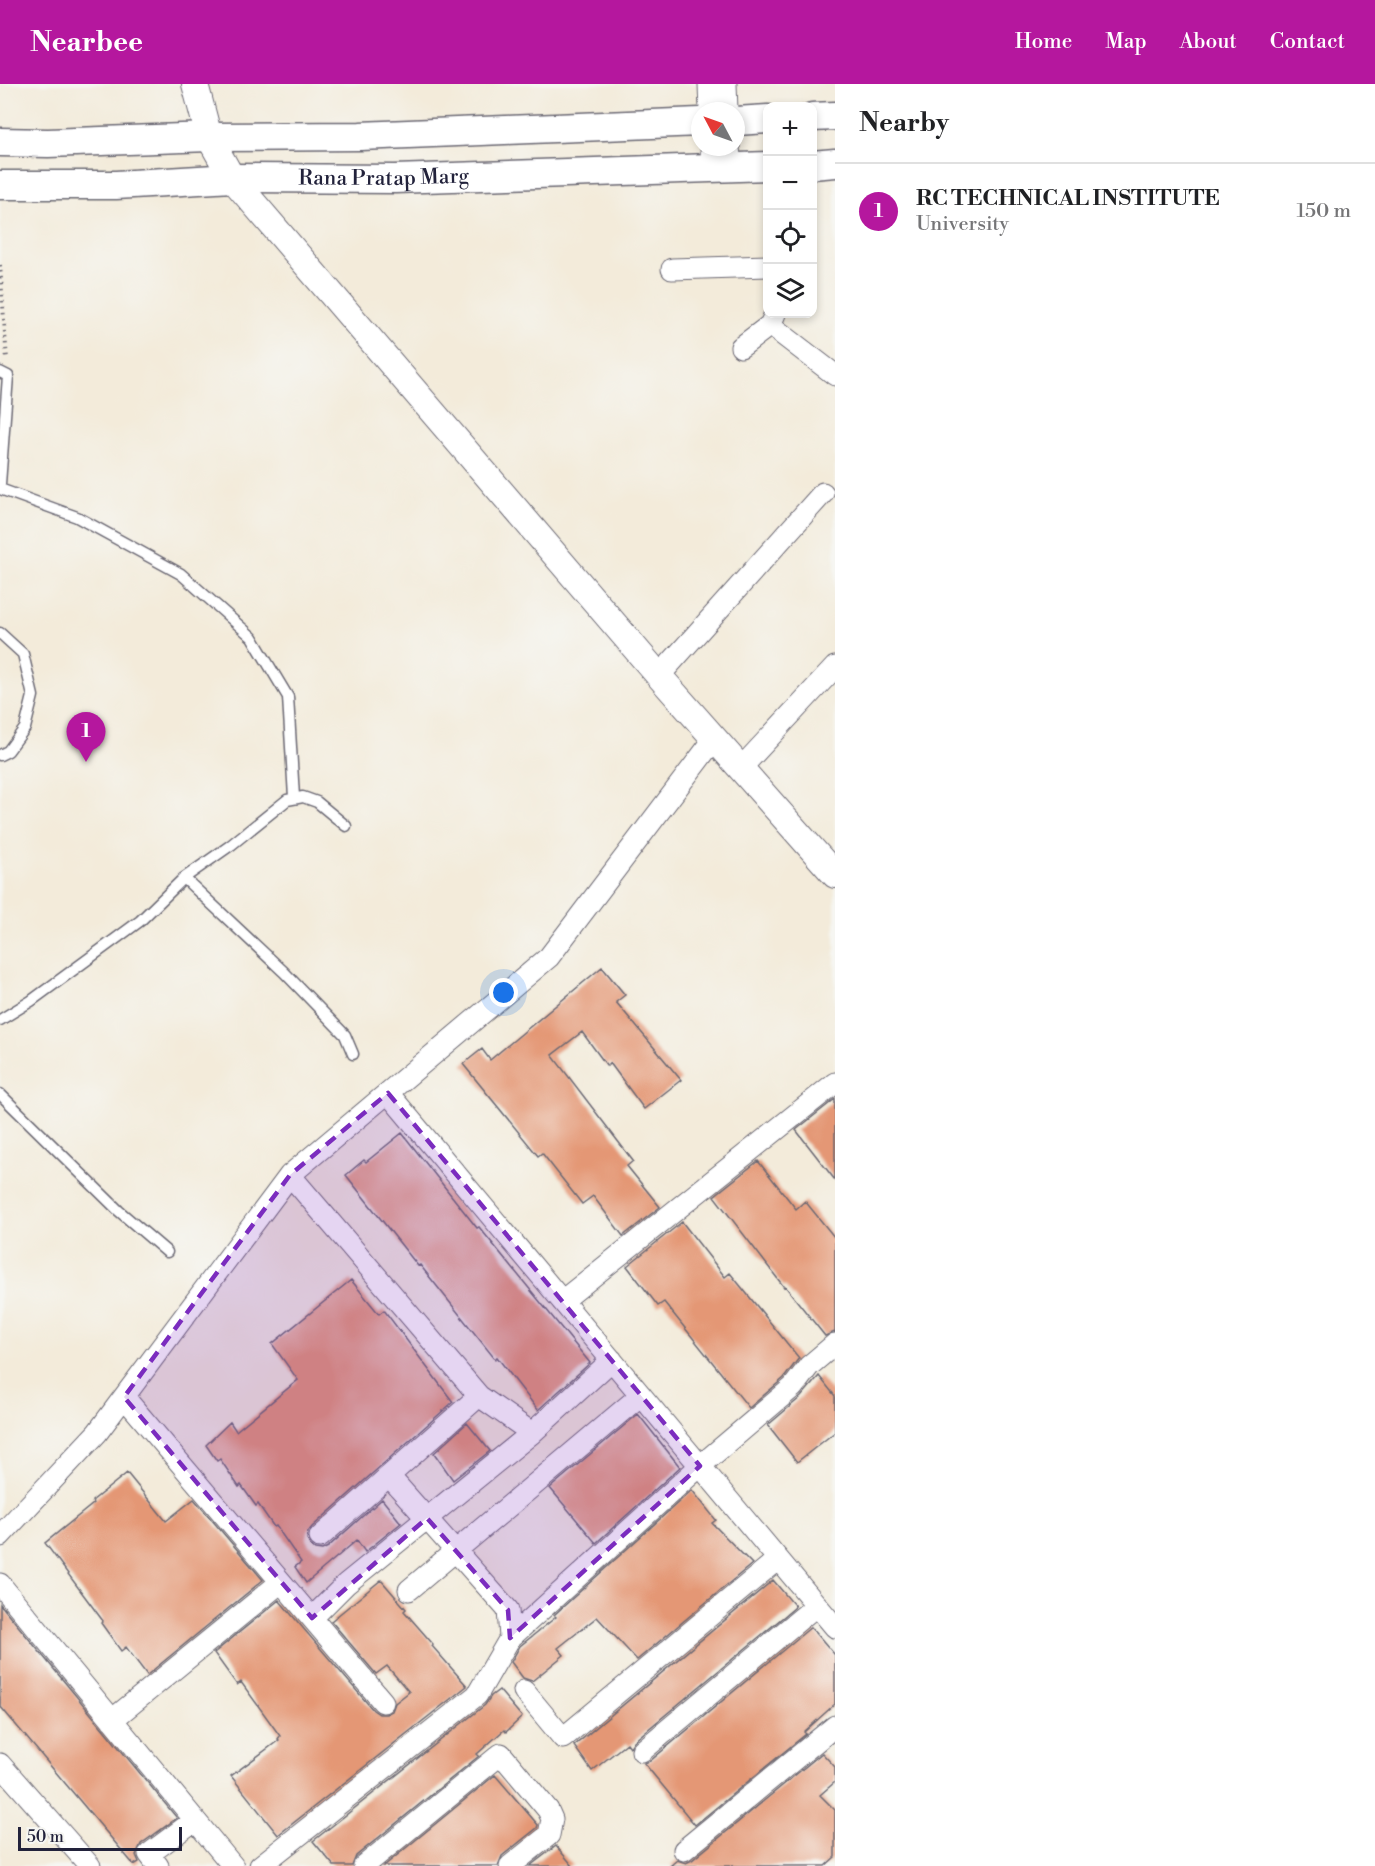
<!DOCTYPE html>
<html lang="en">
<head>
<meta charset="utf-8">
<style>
	:root { --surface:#fff; --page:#f6f6f6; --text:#202124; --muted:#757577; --line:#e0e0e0; --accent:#b5179e }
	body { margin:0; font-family:"Libre Bodoni",serif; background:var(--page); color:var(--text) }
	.controls { position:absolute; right:18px; top:18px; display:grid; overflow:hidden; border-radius:12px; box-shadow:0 3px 9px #0003 }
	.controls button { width:54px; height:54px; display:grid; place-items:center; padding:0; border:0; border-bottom:2px solid var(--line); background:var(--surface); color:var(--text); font:30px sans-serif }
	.compass { position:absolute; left:691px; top:18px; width:54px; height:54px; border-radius:50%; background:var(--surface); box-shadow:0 3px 9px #0003; rotate:311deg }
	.scale { position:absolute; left:18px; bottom:15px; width:164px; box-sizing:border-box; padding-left:6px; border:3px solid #22223b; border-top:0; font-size:16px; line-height:21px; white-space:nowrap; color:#22223b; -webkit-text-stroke:4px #f6f6f2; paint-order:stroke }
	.you { position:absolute; left:504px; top:909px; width:21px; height:21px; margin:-15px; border:4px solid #fff; border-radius:50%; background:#1a73e8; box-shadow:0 0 0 9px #1a73e833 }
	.badge { display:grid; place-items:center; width:39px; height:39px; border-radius:50%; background:var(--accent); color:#fff; font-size:20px; font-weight:700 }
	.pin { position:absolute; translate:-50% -50px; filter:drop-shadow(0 2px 3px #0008) }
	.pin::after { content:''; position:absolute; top:32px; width:21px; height:18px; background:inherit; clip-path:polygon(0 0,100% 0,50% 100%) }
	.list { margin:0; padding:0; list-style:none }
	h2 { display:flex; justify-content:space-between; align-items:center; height:78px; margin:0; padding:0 24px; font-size:26px }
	h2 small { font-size:20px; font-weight:400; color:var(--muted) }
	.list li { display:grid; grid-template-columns:39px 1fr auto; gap:18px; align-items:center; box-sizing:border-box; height:96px; padding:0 24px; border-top:2px solid var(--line) }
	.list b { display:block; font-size:22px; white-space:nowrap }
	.list p { margin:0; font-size:20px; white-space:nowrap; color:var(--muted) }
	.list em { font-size:20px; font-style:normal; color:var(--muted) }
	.icon { flex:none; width:33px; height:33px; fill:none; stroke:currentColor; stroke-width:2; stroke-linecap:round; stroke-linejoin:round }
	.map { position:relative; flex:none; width:835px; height:1782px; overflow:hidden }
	header { display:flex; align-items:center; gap:36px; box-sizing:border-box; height:84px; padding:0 30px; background:var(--accent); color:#fff }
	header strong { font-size:28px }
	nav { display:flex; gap:33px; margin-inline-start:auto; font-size:21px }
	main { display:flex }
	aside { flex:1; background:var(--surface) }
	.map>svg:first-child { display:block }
	.building { fill:#e49775 }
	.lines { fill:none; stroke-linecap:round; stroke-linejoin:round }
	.service-casing { stroke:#6b6873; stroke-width:13 }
	.minor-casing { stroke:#6b6873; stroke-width:23 }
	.tertiary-casing { stroke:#6b6873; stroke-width:28 }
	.secondary-casing { stroke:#6b6873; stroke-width:31 }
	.path { stroke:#6b6873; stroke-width:4; stroke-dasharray:1.5 4.5; stroke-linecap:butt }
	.service { stroke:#fff; stroke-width:10 }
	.minor { stroke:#fff; stroke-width:21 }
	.tertiary { stroke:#fff; stroke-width:26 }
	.secondary { stroke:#fff; stroke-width:28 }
	.marked { fill:#7b2cbf; fill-opacity:0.2; stroke:#7b2cbf; stroke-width:4.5; stroke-dasharray:12 8; stroke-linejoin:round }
	.labels { text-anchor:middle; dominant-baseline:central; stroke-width:6; stroke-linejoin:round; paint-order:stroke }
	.street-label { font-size:21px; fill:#22223b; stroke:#f6f6f2 }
</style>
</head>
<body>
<header>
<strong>Nearbee</strong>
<nav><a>Home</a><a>Map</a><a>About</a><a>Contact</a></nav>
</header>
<main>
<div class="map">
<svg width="835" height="1782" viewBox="0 0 835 1782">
	<rect width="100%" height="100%" fill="#f6f6f2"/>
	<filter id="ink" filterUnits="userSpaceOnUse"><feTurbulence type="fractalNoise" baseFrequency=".0167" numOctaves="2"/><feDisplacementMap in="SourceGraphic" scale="12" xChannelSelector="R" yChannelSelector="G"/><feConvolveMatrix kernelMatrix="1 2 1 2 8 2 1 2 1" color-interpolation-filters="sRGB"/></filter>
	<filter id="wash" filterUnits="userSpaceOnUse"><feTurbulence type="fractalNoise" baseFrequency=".008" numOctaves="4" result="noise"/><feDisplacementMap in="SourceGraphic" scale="24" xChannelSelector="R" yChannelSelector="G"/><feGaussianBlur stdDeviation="1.35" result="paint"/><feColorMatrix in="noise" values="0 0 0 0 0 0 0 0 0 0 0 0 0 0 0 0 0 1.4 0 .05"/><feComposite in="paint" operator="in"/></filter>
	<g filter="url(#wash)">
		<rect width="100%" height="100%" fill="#f3ebda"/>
		<g id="blocks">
			<!-- building -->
			<path class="building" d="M602,883L625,911L616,918L681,996L644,1025L610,979L607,982L582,948L552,971L633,1077L627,1082L660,1123L623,1152L593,1112L582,1120L542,1069L538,1072L463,980L482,965L490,976Z
				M835,1015V1096L796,1046Z
				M402,1049L477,1144L479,1143L590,1279L538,1326L497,1273L495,1275L420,1181L418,1182L346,1091L364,1076L366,1078Z
				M758,1077L796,1125L805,1117L835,1154V1248L825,1252L785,1202L784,1203L714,1112Z
				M682,1138L725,1193L730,1189L799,1274L784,1294L749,1324L664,1218L658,1222L627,1182Z
				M351,1196L379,1230L384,1226L453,1318L312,1443L308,1448L307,1455L310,1461L315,1465L322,1466L328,1463L382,1415L401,1439L365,1468L357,1456L306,1499L295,1483L301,1478L276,1442L274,1443L258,1420L256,1422L241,1401L239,1403L220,1375L217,1377L206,1361L230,1338L236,1347L298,1296L272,1260Z
				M819,1292L835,1312V1348L797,1378L768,1341L801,1313Z
				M638,1330L680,1383L596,1459L550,1404Z
				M467,1339L490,1367L453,1396L434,1369Z
				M127,1389L166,1437L194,1415L263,1496L147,1591L126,1563L121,1567L101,1539L103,1537L45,1459L93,1420L92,1417Z
				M692,1406L716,1436L712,1439L752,1480L637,1576L597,1533L558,1564L564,1571L532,1597L523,1594L511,1578L520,1562L556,1533L554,1531Z
				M381,1496L406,1525L404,1527L433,1560L432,1562L467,1602L278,1751L231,1692L279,1656L278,1655L280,1652L241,1598L237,1601L214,1569L279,1516L373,1626L379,1630H386L392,1627L395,1619L409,1608L387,1582L376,1590L331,1537Z
				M773,1496L795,1522L794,1524L634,1657L630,1663L627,1659L592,1687L574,1662Z
				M0,1520L177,1734L141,1760L136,1771L139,1778L134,1781L0,1622Z
				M811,1543L835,1571V1620L804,1648L806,1650L695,1741L644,1679L650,1677Z
				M499,1606L522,1633L506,1648L504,1646L477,1670L479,1672L356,1772L352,1782H334L313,1757L485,1621L491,1612Z
				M822,1669L835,1683V1698L820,1711L835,1726V1773L825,1782H670L677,1776L686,1779L692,1776Z
				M495,1691L538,1741L537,1744L502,1772L498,1782H384Z
				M556,1762L573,1782H530Z"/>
		</g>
	</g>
	<g filter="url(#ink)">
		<use href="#blocks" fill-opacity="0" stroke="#6b6873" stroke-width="1.5"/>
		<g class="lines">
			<defs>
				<path id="service" d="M0,288L8,292L0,400
					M0,405L77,433L181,490L252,553L288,613L294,713
					M0,549L23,570L33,612L25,644L8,667L0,671
					M184,794L284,888L345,951L353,970
					M0,936L31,917L140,837L184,794L231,761L287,716L303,713L317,718L346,742
					M0,1010L119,1127L167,1168"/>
				<path id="minor" d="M709,0L710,27
					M726,0L727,27
					M711,63L712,84
					M729,63L731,83
					M672,185L768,182
					M770,241L835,291
					M741,263L770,241L775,230
					M659,592L823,409
					M741,684L835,583
					M388,1009L835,1543
					M290,1091L479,1312L320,1453
					M562,1217L835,999
					M479,1312L532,1349L612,1276
					M124,1313L383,1618
					M0,1452L97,1349L290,1091L549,873L715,654
					M0,1500L233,1782
					M409,1506L641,1311
					M312,1534L346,1500L532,1349
					M510,1554L700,1382L793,1303L809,1282L835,1260
					M524,1607L563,1654L778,1475
					M112,1636L281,1498
					M642,1667L817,1521
					M0,1680L90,1782
					M684,1766L835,1642
					M158,1782L149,1770L195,1736
					M260,1782L477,1611L510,1554L508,1526L389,1392
					M364,1782L501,1670L548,1726L552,1735L549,1751L510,1782"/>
				<path id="tertiary" d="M195,0L209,53L232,94L659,592L835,791"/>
				<g id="secondary">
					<path d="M812,33L835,32"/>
					<path d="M736,37L768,35"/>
					<path d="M0,58L48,59L209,53L360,52L700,38"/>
					<path d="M812,81L835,79"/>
					<path id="s1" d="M0,101H116L232,94L395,95L768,82"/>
				</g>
			</defs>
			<!-- service casing -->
			<use href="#service" class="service-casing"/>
			<!-- minor casing -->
			<use href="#minor" class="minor-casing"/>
			<!-- tertiary casing -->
			<use href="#tertiary" class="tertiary-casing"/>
			<!-- secondary casing -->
			<use href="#secondary" class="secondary-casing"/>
			<!-- path -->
			<path class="path" d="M0,181L7,276"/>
			<!-- service -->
			<use href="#service" class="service"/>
			<!-- minor -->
			<use href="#minor" class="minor"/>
			<!-- tertiary -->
			<use href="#tertiary" class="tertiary"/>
			<!-- secondary -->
			<use href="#secondary" class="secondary"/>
		</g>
	</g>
	<!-- marked area -->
	<path class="marked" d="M388,1009L700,1382L510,1554L508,1526L427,1434L312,1534L124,1313L290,1091Z"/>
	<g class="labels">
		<!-- street labels -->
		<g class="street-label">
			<text stroke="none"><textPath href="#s1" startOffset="384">Rana Pratap Marg</textPath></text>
		</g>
	</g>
</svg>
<div class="controls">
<button>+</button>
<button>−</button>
<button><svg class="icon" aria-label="locate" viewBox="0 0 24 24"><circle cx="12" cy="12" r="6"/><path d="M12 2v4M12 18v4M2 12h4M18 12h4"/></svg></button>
<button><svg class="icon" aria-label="layers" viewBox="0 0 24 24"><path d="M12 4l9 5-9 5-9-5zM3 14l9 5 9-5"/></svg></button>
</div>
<svg class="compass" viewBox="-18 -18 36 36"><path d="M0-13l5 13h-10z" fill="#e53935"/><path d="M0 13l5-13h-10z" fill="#757577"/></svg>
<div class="scale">50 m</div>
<div class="you"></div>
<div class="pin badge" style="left:86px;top:678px">1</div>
</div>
<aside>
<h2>Nearby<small></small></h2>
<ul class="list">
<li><span class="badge">1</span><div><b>RC TECHNICAL INSTITUTE</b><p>University</p></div><em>150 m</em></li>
</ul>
</aside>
</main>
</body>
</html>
